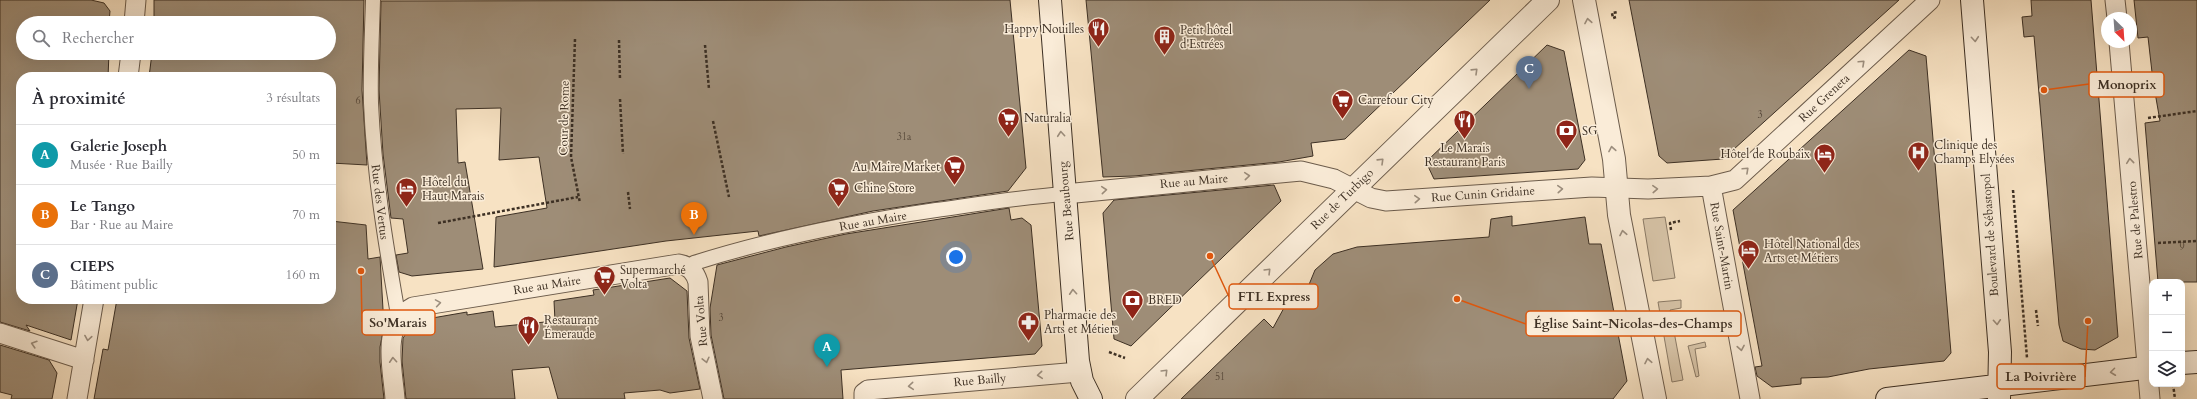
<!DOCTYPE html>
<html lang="fr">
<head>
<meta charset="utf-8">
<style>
	:root { --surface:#fff; --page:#f2f2f3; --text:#2b2b33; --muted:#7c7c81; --line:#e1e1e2; --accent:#db2777 }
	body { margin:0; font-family:Cardo,serif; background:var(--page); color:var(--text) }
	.controls { position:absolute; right:12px; bottom:12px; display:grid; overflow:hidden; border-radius:8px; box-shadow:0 4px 16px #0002 }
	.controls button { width:36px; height:36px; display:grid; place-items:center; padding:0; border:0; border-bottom:1px solid var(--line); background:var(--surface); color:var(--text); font:20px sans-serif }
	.compass { position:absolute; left:2101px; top:12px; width:36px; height:36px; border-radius:50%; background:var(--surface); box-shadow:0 4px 16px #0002; rotate:155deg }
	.you { position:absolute; left:956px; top:257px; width:14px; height:14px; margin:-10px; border:3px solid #fff; border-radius:50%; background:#1a73e8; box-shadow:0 0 0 6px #1a73e833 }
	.badge { display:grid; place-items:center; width:26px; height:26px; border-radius:50%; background:var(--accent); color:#fff; font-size:13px; font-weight:700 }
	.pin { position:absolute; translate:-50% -33px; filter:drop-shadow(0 1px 2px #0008) }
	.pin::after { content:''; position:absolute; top:21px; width:14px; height:12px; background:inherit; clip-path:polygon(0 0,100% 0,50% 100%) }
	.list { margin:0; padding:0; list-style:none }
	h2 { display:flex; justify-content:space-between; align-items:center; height:52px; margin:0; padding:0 16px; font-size:17px }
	h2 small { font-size:13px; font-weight:400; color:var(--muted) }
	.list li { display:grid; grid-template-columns:26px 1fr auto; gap:12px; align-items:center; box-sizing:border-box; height:60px; padding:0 16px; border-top:1px solid var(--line) }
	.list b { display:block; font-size:15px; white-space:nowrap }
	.list p { margin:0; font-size:13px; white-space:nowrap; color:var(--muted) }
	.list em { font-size:13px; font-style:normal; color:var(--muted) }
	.icon { flex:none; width:22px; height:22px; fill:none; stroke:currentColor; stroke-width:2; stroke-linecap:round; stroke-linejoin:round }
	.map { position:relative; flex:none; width:2197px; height:399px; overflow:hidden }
	.search { position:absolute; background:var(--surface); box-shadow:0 4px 16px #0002; left:16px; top:16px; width:320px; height:44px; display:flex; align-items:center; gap:10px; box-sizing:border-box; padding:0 14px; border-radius:22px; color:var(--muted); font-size:15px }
	.panel { position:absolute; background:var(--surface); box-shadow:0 4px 16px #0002; left:16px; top:72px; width:320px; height:232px; border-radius:16px }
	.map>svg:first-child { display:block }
	.green { fill:#d7c4a8; stroke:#8a7a66 }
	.building { fill:#9e8d77; stroke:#3d3024 }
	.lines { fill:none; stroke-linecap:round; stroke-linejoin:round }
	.pedestrian-casing { stroke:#6c5c4c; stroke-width:16 }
	.minor-casing { stroke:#6c5c4c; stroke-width:21 }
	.tertiary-casing { stroke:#6c5c4c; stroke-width:24 }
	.secondary-casing { stroke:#3d3024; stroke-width:24 }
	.path { stroke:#3d3024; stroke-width:2.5; stroke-dasharray:3 2; stroke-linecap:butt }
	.pedestrian { stroke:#faecd8; stroke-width:14 }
	.minor { stroke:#faecd8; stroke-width:19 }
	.tertiary { stroke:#faecd8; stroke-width:22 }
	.secondary { stroke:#faecd8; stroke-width:22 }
	.oneway { stroke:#9c8e7e }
	.labels { text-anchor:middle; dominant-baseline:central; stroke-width:3; stroke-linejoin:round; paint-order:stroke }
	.number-label { font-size:10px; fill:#554739 }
	.poi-label { font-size:12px; fill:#3d3024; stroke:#faecd8; text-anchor:start }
	.street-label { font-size:12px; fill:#3d3024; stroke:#faecd8 }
	.leader { fill:none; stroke:#df570d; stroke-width:1.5 }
	.callout-dot { fill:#df570d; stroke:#faecd8; stroke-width:1.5 }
	.callout { fill:#faecd8; stroke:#df570d; stroke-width:1.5 }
	.callout-label { font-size:13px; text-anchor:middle; font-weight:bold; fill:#3d3024 }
</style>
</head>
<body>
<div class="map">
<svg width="2197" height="399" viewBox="0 0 2197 399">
	<rect width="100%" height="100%" fill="#f7e2c3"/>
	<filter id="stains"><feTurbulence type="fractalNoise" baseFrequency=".005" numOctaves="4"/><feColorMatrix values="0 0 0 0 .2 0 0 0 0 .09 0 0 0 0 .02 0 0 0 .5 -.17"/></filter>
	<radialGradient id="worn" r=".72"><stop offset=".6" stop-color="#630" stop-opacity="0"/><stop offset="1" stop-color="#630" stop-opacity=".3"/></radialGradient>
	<!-- green -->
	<path class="green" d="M1665,217L1675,278L1653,281L1643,219Z
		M1681,300V308L1670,310L1683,380L1672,382L1658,302Z
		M1705,342L1706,347L1695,349L1699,376L1696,377L1688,346Z"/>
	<!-- building -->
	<path class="building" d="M0,0H91L104,3L110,11L109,23H23V53H109L108,77H21V299H78L71,340L26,325L30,331L0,322Z
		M154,0H364L362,90L367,165L331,163V77H149L152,53H329V23H154Z
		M1010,0L1026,168L1008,191L873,211L759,236L758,231L666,241L494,267L496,217L547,208L539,157L499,160L501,108L456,109L458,163L465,162L483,269L412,276L399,272L396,255L408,253L403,219L391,218L383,154L379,90L381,1Z
		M1086,0H1490L1345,139L1311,143L1313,156L1279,162L1134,176L1103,177Z
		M1629,0H1899L1723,159L1667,163L1659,156Z
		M2031,0H2091L2118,337L2095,350L2081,349L2063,341L2059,325L2034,36L2024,37L2022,17L2032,16Z
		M2134,0H2197V282H2158L2145,123L2160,121L2153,81L2148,37L2138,38Z
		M1547,45L1564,51L1585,160L1578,169L1434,179L1426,162Z
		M1909,50L1926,56L1951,353L1944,361L1869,369L1828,377L1801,378V384L1772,387L1757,376L1755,367L1762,366L1733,210Z
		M1274,185L1281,201L1167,311L1131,346L1114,339L1103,213L1114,200Z
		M1009,208L1011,220L1022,218L1031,225L1042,346L1035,354L841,370L843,399H724L711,335L710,308L717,265L786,247L846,234Z
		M1512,216V226L1585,217L1589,244H1601L1627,381L1613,399H1181L1264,319L1273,328L1285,306L1301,304L1315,270L1333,254L1357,247L1489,237L1491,219Z
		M331,221L366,225L368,259L380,257L384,327L380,347V362L384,399H94L103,349L108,350L117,299H331Z
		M670,278L687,291L689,338L700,389L670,393L660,390L624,393L625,399H558L549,367L512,370L515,399H406L402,361L403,338L415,321L467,312V315L493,311L495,327L555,321L554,301L594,295L593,290Z
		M0,345L49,360L57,373L52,399H11L12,395L0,392Z"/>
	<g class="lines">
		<defs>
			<path id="pedestrian" d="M373,0C372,34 370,69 371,103C374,173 385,240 397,309L401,315
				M690,268L694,263C773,238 854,222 936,210C979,204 1022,197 1065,194"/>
			<path id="minor" d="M2115,0L2117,18
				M134,23L136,0
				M2119,42L2150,399
				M128,77L131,53
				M1711,186L1750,399
				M1065,194L1301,171L1334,179L1371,198L1386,201L1592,187L1648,189L1711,186L1735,180L1930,0
				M0,333L84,360
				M77,399L94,299
				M395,399C393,369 380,325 413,307L679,264C690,266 695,272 698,282L700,336L713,399
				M864,399V393L868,390L1079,372"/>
			<path id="tertiary" d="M1584,0L1614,159L1619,215L1655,399
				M1137,399L1548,0"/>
			<path id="secondary" d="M1050,0L1078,361L1082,381L1091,399
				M1972,0L2000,352L1999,399
				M2182,363L2197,362
				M1887,399L2152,367"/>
		</defs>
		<!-- pedestrian casing -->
		<use href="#pedestrian" class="pedestrian-casing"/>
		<!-- minor casing -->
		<use href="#minor" class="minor-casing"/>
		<!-- tertiary casing -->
		<use href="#tertiary" class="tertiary-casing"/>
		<!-- secondary casing -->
		<use href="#secondary" class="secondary-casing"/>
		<!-- path -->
		<path class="path" d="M1616,17L1613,18L1612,13L1618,12
			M575,39L571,157L580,203
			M619,40L620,80
			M705,45L709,89
			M620,99L623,154
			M2148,118L2197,111
			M713,121L729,197
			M2013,190L2027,358
			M628,192L630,209
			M438,223L578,197
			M1671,230L1670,223L1680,221
			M2158,243L2197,241
			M2036,310L2038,326
			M1109,352L1125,358
			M2173,384L2175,399"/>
		<!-- pedestrian -->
		<use href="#pedestrian" class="pedestrian"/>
		<!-- minor -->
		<use href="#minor" class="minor"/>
		<!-- tertiary -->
		<use href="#tertiary" class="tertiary"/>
		<!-- secondary -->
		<use href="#secondary" class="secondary"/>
	</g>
	<!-- one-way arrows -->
	<defs><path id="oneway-chevron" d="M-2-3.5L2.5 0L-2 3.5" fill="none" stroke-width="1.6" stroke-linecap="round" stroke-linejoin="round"/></defs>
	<g class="oneway">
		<use href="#oneway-chevron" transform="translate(1588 21) rotate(-100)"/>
		<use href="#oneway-chevron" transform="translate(1975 39) rotate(85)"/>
		<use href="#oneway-chevron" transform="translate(1862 63) rotate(-43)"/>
		<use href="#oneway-chevron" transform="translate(1475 71) rotate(-44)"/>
		<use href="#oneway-chevron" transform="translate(1061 134) rotate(-95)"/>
		<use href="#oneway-chevron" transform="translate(1612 149) rotate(-100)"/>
		<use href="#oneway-chevron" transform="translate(1381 161) rotate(-44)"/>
		<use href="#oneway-chevron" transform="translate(2130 161) rotate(-96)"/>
		<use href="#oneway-chevron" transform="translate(1746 170) rotate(-43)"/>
		<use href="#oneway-chevron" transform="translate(1247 176) rotate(-5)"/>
		<use href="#oneway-chevron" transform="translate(1560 189) rotate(-4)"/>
		<use href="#oneway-chevron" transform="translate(1655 189) rotate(-3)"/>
		<use href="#oneway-chevron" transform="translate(1104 190) rotate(-5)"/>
		<use href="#oneway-chevron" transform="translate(1417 199) rotate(-4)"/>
		<use href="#oneway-chevron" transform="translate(1623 233) rotate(-101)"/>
		<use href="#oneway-chevron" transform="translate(1268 271) rotate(-45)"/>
		<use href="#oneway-chevron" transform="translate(1073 292) rotate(-94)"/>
		<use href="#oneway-chevron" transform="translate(438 303) rotate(-9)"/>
		<use href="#oneway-chevron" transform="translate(1997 322) rotate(86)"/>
		<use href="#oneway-chevron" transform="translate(88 338) rotate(99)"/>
		<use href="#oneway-chevron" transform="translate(34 344) rotate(-163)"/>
		<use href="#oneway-chevron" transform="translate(1741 348) rotate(80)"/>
		<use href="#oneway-chevron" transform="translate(393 360) rotate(-94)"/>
		<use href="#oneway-chevron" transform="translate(706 360) rotate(76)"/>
		<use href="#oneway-chevron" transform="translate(1648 361) rotate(-101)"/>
		<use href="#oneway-chevron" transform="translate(1165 372) rotate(-45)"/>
		<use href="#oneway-chevron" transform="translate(2113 372) rotate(173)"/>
		<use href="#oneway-chevron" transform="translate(1040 375) rotate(175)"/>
		<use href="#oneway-chevron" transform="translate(911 386) rotate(175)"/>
	</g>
	<!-- icons -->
	<defs>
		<symbol id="restaurant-pin" viewBox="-11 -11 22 30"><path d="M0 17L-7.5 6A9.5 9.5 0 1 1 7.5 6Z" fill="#8f2418" stroke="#faecd8"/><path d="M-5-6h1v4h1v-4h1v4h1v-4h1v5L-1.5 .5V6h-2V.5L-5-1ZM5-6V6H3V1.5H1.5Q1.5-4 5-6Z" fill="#fff"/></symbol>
		<symbol id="building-pin" viewBox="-11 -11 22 30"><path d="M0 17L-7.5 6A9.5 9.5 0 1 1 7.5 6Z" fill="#8f2418" stroke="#faecd8"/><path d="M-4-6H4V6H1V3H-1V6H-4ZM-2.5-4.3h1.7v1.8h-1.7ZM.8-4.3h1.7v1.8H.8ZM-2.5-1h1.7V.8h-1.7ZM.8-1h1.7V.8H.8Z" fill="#fff"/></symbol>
		<symbol id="supermarket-pin" viewBox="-11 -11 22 30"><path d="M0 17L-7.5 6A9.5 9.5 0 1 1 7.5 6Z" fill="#8f2418" stroke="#faecd8"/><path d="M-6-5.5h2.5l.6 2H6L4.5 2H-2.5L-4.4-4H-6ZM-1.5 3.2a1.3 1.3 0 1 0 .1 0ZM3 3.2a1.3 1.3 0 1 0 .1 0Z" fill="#fff"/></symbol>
		<symbol id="bank-pin" viewBox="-11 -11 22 30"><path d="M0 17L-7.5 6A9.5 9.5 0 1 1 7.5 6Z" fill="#8f2418" stroke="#faecd8"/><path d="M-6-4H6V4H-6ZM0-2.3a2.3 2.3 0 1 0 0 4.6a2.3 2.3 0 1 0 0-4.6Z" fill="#fff"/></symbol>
		<symbol id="hospital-pin" viewBox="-11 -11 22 30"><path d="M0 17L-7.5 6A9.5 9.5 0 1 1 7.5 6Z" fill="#8f2418" stroke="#faecd8"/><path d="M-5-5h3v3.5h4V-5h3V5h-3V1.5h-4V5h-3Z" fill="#fff"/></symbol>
		<symbol id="hotel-pin" viewBox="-11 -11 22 30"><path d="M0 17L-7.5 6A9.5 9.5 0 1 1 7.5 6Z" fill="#8f2418" stroke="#faecd8"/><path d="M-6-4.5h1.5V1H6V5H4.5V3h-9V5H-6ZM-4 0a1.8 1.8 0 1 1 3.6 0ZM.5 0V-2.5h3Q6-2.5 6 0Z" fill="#fff"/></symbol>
		<symbol id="pharmacy-pin" viewBox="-11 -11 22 30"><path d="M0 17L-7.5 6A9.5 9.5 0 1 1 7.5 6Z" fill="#8f2418" stroke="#faecd8"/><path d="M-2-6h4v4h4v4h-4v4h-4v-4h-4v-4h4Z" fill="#fff"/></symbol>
	</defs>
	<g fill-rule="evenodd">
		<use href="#restaurant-pin" x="1086" y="16" width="25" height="34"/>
		<use href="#building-pin" x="1152" y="24" width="25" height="34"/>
		<use href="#supermarket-pin" x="1330" y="88" width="25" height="34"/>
		<use href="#supermarket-pin" x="996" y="106" width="25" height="34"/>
		<use href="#restaurant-pin" x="1452" y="108" width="25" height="34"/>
		<use href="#bank-pin" x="1554" y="118" width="25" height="34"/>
		<use href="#hospital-pin" x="1906" y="140" width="25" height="34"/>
		<use href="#hotel-pin" x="1812" y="142" width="25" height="34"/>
		<use href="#supermarket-pin" x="942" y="154" width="25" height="34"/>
		<use href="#supermarket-pin" x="826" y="176" width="25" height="34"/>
		<use href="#hotel-pin" x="394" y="176" width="25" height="34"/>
		<use href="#hotel-pin" x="1736" y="238" width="25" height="34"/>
		<use href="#supermarket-pin" x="592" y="264" width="25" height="34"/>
		<use href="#bank-pin" x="1120" y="288" width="25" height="34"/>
		<use href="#pharmacy-pin" x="1016" y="310" width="25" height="34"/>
		<use href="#restaurant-pin" x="516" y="314" width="25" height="34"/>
	</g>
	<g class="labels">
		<!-- number labels -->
		<g class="number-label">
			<text x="358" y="101">6</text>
			<text x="1760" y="115">3</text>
			<text x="904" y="137">31a</text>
			<text x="2182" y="247">9</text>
			<text x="721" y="318">3</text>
			<text x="1220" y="377">51</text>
		</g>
		<!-- poi labels -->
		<g class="poi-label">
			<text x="1084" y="29" text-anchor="end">Happy Nouilles</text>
			<text x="1180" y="30">Petit hôtel<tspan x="1180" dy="14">d'Estrées</tspan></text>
			<text x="1358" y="100">Carrefour City</text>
			<text x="1024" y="118">Naturalia</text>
			<text x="1582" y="131">SG</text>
			<text x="1934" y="145">Clinique des<tspan x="1934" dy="14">Champs Elysées</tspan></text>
			<text x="1465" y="148" text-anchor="middle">Le Marais<tspan x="1465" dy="14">Restaurant Paris</tspan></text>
			<text x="1810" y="154" text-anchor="end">Hôtel de Roubaix</text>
			<text x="940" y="167" text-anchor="end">Au Maire Market</text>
			<text x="422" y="182">Hôtel du<tspan x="422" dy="14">Haut Marais</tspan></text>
			<text x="854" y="188">Chine Store</text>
			<text x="1764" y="244">Hôtel National des<tspan x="1764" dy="14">Arts et Métiers</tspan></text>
			<text x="620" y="270">Supermarché<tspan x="620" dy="14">Volta</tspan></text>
			<text x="1148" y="300">BRED</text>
			<text x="1044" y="315">Pharmacie des<tspan x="1044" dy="14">Arts et Métiers</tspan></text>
			<text x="544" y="320">Restaurant<tspan x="544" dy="14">Émeraude</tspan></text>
		</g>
		<!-- street labels -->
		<g class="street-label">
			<text transform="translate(1824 98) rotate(-43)">Rue Greneta</text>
			<text transform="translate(564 118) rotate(-89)">Cour de Rome</text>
			<text transform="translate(1194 181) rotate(-5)">Rue au Maire</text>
			<text transform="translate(1483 194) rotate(-4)">Rue Cunin Gridaine</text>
			<text transform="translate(1342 199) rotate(-44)">Rue de Turbigo</text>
			<text transform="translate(1066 201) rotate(-95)">Rue Beaubourg</text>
			<text transform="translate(380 202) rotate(83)">Rue des Vertus</text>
			<text transform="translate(2135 220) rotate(-95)">Rue de Palestro</text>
			<text transform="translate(873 221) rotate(-10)">Rue au Maire</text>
			<text transform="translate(1990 235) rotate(-94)">Boulevard de Sébastopol</text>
			<text transform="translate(1722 246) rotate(80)">Rue Saint-Martin</text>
			<text transform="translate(547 285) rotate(-9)">Rue au Maire</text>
			<text transform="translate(701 321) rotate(-95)">Rue Volta</text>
			<text transform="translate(980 380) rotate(-5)">Rue Bailly</text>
		</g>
	</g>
	<!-- callouts -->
	<path class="leader" d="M2044 90L2089 84M1210 256L1229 297M361 271L362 322M1457 299L1526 324M2088 321L2085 377"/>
	<g class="callout-dot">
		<circle cx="2044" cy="90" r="4"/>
		<circle cx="1210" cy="256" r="4"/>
		<circle cx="361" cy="271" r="4"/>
		<circle cx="1457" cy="299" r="4"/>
		<circle cx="2088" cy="321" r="4"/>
	</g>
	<g class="callout">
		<rect x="2089" y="72" width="75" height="25" rx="4"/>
		<rect x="1229" y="284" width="89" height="25" rx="4"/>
		<rect x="362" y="310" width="73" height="25" rx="4"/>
		<rect x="1526" y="311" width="215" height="25" rx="4"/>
		<rect x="1997" y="364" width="88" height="25" rx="4"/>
	</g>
	<g class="callout-label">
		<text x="2127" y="89">Monoprix</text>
		<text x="1274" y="301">FTL Express</text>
		<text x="398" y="327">So'Marais</text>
		<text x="1633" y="328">Église Saint-Nicolas-des-Champs</text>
		<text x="2041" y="381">La Poivrière</text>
	</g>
	<rect width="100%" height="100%" filter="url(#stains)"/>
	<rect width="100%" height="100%" fill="url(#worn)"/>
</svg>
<div class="controls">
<button>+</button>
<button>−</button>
<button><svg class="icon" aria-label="layers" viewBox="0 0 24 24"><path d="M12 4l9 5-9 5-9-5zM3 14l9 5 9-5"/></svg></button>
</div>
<svg class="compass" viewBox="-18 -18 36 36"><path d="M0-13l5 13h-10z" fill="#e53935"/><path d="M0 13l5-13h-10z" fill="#7c7c81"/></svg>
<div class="you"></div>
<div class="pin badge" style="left:827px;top:367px;background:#0f9aa8">A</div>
<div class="pin badge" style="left:694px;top:235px;background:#e8710a">B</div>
<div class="pin badge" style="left:1529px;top:89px;background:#5c6f8a">C</div>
<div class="search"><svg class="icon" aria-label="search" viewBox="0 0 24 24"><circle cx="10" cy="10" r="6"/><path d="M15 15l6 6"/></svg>Rechercher</div>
<section class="panel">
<h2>À proximité<small>3 résultats</small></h2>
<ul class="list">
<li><span class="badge" style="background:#0f9aa8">A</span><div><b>Galerie Joseph</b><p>Musée · Rue Bailly</p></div><em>50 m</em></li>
<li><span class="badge" style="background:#e8710a">B</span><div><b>Le Tango</b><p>Bar · Rue au Maire</p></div><em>70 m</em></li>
<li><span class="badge" style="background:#5c6f8a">C</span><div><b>CIEPS</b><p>Bâtiment public</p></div><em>160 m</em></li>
</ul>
</section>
</div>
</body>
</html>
